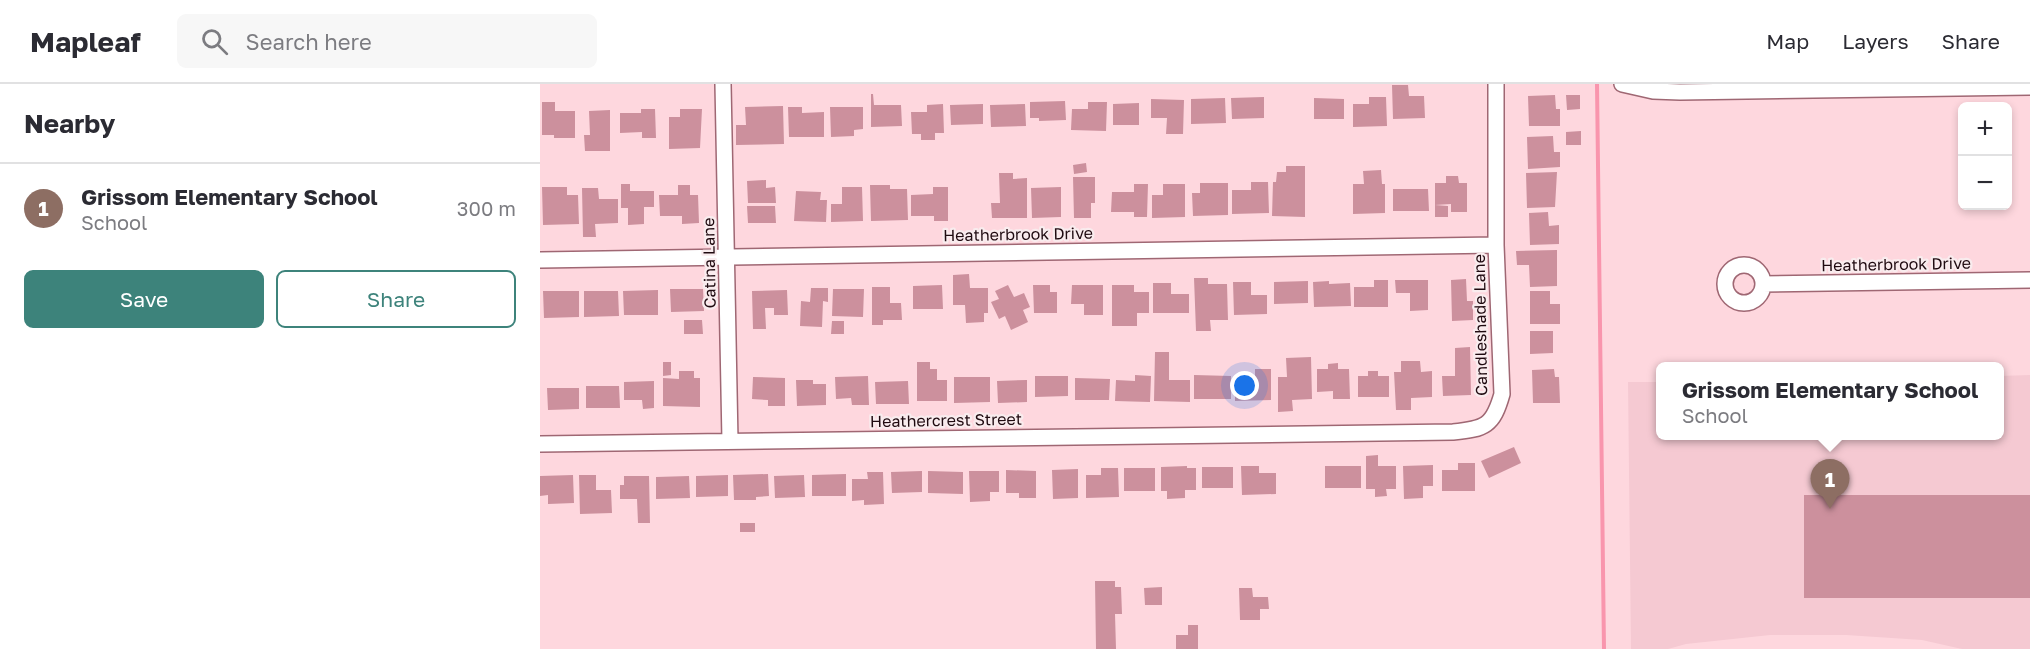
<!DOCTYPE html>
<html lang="en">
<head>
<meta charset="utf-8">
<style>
	:root { --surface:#fff; --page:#f7f7f7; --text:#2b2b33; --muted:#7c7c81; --line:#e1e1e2; --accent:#3d837b }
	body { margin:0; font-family:"Golos Text",sans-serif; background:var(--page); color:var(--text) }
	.controls { position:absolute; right:18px; top:18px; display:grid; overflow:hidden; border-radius:9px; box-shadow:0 3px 9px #0003 }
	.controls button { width:54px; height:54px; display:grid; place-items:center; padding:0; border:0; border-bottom:2px solid var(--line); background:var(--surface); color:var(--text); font:30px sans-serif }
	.you { position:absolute; left:705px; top:302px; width:21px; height:21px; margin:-15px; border:4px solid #fff; border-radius:50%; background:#1a73e8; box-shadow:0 0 0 9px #1a73e833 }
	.badge { display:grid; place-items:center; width:39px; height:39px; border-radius:50%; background:var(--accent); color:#fff; font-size:20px; font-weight:700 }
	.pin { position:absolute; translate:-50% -50px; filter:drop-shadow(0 2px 3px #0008) }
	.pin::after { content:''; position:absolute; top:32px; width:21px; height:18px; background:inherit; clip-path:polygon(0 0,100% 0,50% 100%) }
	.popup { position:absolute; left:1116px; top:278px; width:348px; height:78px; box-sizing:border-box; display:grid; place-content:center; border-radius:9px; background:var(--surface); filter:drop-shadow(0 2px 4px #0005); font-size:20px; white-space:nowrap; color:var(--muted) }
	.popup b { font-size:22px; color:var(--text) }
	.popup::after { content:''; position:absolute; left:50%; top:100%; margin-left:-12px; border:12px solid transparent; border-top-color:var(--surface) }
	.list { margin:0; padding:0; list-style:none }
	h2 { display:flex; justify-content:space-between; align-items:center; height:78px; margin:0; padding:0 24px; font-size:26px }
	h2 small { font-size:20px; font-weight:400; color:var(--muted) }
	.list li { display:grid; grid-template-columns:39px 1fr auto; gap:18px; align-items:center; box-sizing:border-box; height:90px; padding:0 24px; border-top:2px solid var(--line) }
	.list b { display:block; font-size:22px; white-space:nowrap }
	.list p { margin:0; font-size:20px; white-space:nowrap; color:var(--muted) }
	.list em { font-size:20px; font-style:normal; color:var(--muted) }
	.actions { display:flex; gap:12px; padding:18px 24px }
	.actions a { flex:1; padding:14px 0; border:2px solid var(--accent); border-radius:9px; text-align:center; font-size:21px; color:var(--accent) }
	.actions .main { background:var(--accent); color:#fff }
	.icon { flex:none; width:33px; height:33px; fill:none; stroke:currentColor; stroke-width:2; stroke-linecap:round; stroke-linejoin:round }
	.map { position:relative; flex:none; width:1490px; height:565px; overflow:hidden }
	header { display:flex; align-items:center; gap:36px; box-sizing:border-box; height:84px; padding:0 30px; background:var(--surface); border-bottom:2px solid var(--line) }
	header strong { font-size:28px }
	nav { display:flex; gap:33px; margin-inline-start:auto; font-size:21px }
	.search { width:420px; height:54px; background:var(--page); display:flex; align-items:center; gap:15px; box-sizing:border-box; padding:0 21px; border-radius:9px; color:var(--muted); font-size:22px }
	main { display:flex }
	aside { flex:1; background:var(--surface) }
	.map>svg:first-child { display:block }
	.built { fill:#f5c9d2 }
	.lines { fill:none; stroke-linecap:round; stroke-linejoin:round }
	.stream { stroke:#f995ad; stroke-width:4 }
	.building { fill:#cc909d }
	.minor-casing { stroke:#9f6773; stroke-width:18 }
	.minor { stroke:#fff; stroke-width:15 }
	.labels { text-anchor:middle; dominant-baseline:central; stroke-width:4.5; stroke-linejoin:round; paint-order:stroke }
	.street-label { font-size:16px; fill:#1f0a10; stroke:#f9ecee }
</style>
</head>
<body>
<header>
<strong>Mapleaf</strong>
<div class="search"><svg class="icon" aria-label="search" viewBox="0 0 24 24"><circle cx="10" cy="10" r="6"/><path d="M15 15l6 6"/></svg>Search here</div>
<nav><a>Map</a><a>Layers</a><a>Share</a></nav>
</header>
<main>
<aside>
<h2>Nearby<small></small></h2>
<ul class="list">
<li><span class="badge" style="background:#8d6e63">1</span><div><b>Grissom Elementary School</b><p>School</p></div><em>300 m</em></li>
</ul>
<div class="actions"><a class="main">Save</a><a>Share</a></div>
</aside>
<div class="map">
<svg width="1490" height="565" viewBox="0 0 1490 565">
	<rect width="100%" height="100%" fill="#fed7de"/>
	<!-- built -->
	<path class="built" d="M1490,291V565H1422L1382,556L1306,551H1230L1146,560L1128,565H1091L1088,298H1120V352H1460V292Z"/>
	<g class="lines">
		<!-- stream -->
		<path class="stream" d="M1057,0L1064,565"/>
	</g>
	<!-- building -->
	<path class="building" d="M852,1H868L869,12H884L885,34L853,35Z
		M331,10H333L334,21H361L362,42L331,43Z
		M1015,11L1016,25H1020V42H989L988,12Z
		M1026,11H1040V25L1027,26Z
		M724,13V34L692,35L691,14Z
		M829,13H846L847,42L813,43V20H829Z
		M685,14L686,39L651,40V15Z
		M774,14L804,15V35H774Z
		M611,15L644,16L643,50H626L627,34H611Z
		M525,17L526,36L499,37V34H490V18Z
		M2,18H15V27H35V54H14V51H2Z
		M548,18H567L566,47L531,46L532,25H548Z
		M599,19V41H573V20Z
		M403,20L404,49H395V56H381V50H372L371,28H387V21Z
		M443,20V40L411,41L410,21Z
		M485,20L486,42L451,43L450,21Z
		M243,22L244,60L196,61V41H206L205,23Z
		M248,23H262V29L284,28V53H249Z
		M290,23H323V45L314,46V52L291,53Z
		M101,25H115L116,54H102V48L80,49V29H101Z
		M140,25H162L160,64L129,65V33H140Z
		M70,26V67H45L44,51H50L49,27Z
		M1041,47V61H1026V48Z
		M1013,52L1014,68H1020V83L988,85L987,53Z
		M546,79L547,88L534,90L533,81Z
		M746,82H765V133L732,132L733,98H736L737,88H746Z
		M841,86L842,100H845V129L813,130V100H824L823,87Z
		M1017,88L1015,123L987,124L986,89Z
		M459,89H473V95L487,94V134H452L451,119H460Z
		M906,92H918L919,99H927V128H911V120L895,121V99H906Z
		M533,93H555V119H551V134H534Z
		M226,96V104L235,103L236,119H208L207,97Z
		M711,98H728L729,129L692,130V106H711Z
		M660,99H688V131L653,132L652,109H660Z
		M81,100H90V107H114V123H104V140L88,141V124H81Z
		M594,100H608L607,133H594V128H571L572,108H594Z
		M623,100H645V133L612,134V111H623Z
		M138,101H150V111H158L159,139L142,140V132H120L119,111H138Z
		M330,101H350V105H367L368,136L331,137Z
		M2,103H27V111H38L39,140L3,141Z
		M302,103H322L323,137L291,138V120H302Z
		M393,103H408V137H394V132H371V111L393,110Z
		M521,103V133L492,134L491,104Z
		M42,104H58L59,115H78V139L55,140L56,153H43Z
		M853,105H888L889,127H853Z
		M256,107L281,108L280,116H287L286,138L254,137Z
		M895,121L908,122V133H895Z
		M207,122H235L236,139H208Z
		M1008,128L1009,142L1019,141V160L990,161L989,129Z
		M1017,166V202L990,203L989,181H977L976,167Z
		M429,190L430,204H448V229H444V238L426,239L425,221H413V191Z
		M654,194H668V200H687L688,236H670L671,247H656Z
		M926,195L927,217H933V236L912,237L911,196Z
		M834,196H848V223H814V203H834Z
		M855,196H888V226L870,227V209H856Z
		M768,197V219L734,220V198Z
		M789,197V200L810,199L811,222L774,223L773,198Z
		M693,198H711V211H727V230L694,231Z
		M613,199H631V210H649V229H613Z
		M402,201L403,225H373V202Z
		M468,201L474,213L484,209L490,223L483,226L488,238L471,246L465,232L459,235L451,218L459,215L455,207Z
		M493,201H510V208H517V229H494Z
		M532,201H563V231H544V220H531Z
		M572,201H594V208H609V229H597V242H572Z
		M332,203H350V219H361L362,236H343V241H332Z
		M271,204H288V218L283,217L282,243L260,242L261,217L270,218Z
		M130,205H163L164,227L131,228Z
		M293,205H324L323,233L292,232Z
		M118,206V231H84L83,207Z
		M247,206L248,231H234V224H225L226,245H213L212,207Z
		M3,207H39V233L4,234Z
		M44,207H78L79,232L44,233Z
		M990,207H1010V220H1020V240H990Z
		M144,236H162L163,250H144Z
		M292,237H304V250H291Z
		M990,247H1013V269L990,270Z
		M930,263L931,311L903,312L902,292H915V264Z
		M615,268H629V296H650V318L614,317Z
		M771,273L772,315L752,316L753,327L738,328V293H747L746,274Z
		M861,277H880L881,288L892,287V313L871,314V326H856L854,288H861Z
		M123,278H131V291L123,292Z
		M377,278H390V285H397V296H407V317H377Z
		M798,279V285H809L810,315H793V307L777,308V285H788V280Z
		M715,285H731V316L695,317V295H715Z
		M1014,285L1015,293H1019L1020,319H993L992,286Z
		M139,287H154V294H160V323L123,322V294L139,295Z
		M828,287H838V292H849V313H818V292H828Z
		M595,291L611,292L610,318L575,317L576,296L595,297Z
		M654,291L691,292V315H654Z
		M328,292L329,321H312L311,314L296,315L295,293Z
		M495,292H528V312L495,313Z
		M213,293L245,294V322H228V316L212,315Z
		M414,293H450V318L414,319Z
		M535,294L570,295L569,316H535Z
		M256,296H273V300H286V321L257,322Z
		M487,296V318L458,319L457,297Z
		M114,297V324L103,325L102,316H84V298Z
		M368,297L369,320H336L335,298Z
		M46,302H79L80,324H46Z
		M7,304H39V325L8,326Z
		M974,363L981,379L949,394L941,377Z
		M838,371V382H856V405H846L847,412L835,413V405H826V372Z
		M918,379H935V407H902V386H918Z
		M893,381V402H883V414L864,415L863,382Z
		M647,382V384H656V406H645V414L627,415V407H621V383Z
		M701,382H719V389H736V410L702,411Z
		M785,382H821V404H785Z
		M662,383H693V404H662Z
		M561,384H578L579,413L546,414V391H561Z
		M584,384H615V407H584Z
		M538,385V414L513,415L512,386Z
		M466,386L496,387V414H479V409H466Z
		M382,387V408L352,409L351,388Z
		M388,387L423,388V410L388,409Z
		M429,387H459V408H450V417L430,418Z
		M327,388H343L344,420L324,421V416L312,417V395H328Z
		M228,390L229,412L216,413V416H194L193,391Z
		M306,390V412H272V391Z
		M33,391L34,419L8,420V411L0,412V392Z
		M39,391H56V406H71L72,429L40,430Z
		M188,391V412L156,413V392Z
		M264,391L265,413L235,414L234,392Z
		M84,392H109L110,439H98L97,415H80V401H84Z
		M149,392L150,414L116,415V393Z
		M1264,411H1490V514H1264Z
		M200,439H215V448H200Z
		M555,497H575V503H581L582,530H575L576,565H556Z
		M622,503V521H605L604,504Z
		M699,504H712L713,513H728L729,525H720V536H700Z
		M648,541H658V565H636V551H648Z"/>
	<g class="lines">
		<defs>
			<path id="minor" d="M183,0L190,357
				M1082,0L1113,7L1140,8L1490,3
				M0,176L956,161
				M1185 200a19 19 0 1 1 38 0a19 19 0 1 1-38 0Z
				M1223,200L1490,196
				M0,360L913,348C945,345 953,342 962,310L956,161V0"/>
		</defs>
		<!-- minor casing -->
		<use href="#minor" class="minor-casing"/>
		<!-- minor -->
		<use href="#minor" class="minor"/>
	</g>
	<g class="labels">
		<!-- street labels -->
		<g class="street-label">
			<text transform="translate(478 150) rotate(-1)">Heatherbrook Drive</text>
			<text transform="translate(169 179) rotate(-91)">Catina Lane</text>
			<text transform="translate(1356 180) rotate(-1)">Heatherbrook Drive</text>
			<text transform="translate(940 241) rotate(-91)">Candleshade Lane</text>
			<text transform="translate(406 336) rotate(-1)">Heathercrest Street</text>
		</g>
	</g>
</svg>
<div class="controls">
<button>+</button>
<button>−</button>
</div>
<div class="you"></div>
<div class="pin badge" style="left:1290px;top:425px;background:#8d6e63">1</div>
<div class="popup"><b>Grissom Elementary School</b>School</div>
</div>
</main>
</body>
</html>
